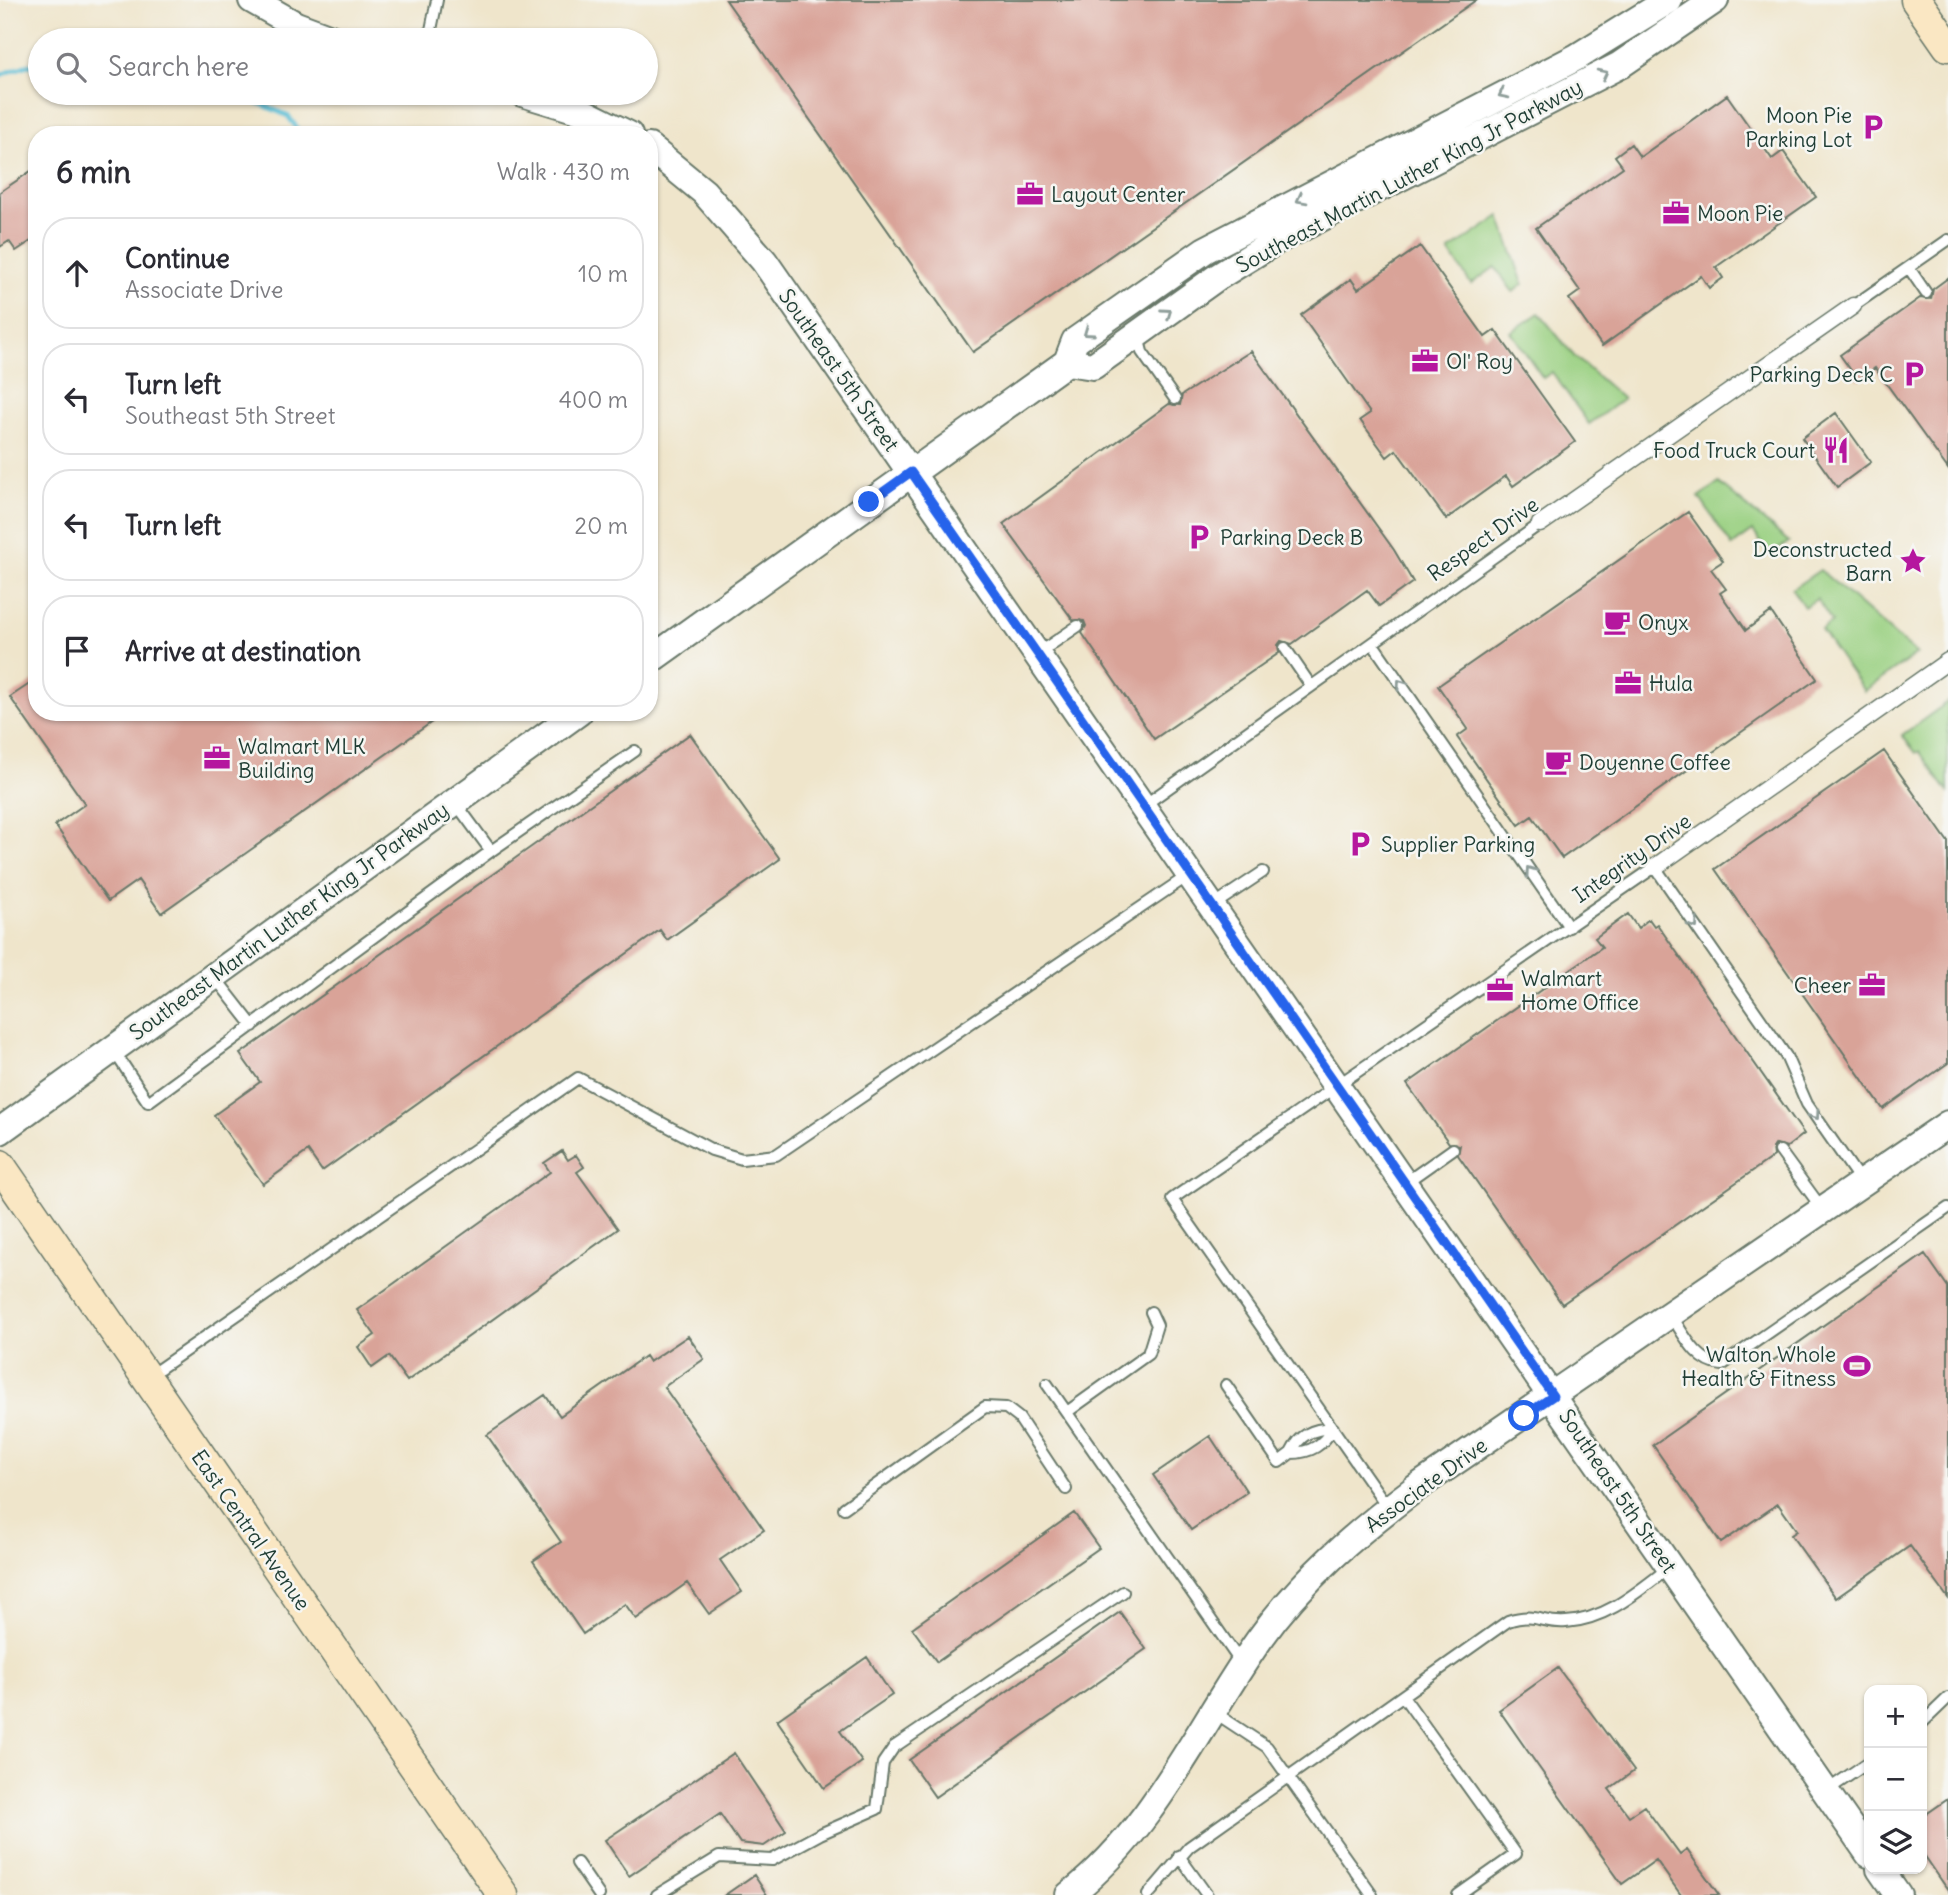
<!DOCTYPE html>
<html lang="en">
<head>
<meta charset="utf-8">
<style>
	:root { --surface:#fff; --page:#f2f2f3; --text:#2b2b33; --muted:#7c7c81; --line:#e1e1e2 }
	body { margin:0; font-family:Delius,sans-serif; background:var(--page); color:var(--text) }
	.controls { position:absolute; right:21px; bottom:21px; display:grid; overflow:hidden; border-radius:14px; box-shadow:0 2px 5px #0004 }
	.controls button { width:63px; height:63px; display:grid; place-items:center; padding:0; border:0; border-bottom:2px solid var(--line); background:var(--surface); color:var(--text); font:35px sans-serif }
	.stop { position:absolute; width:21px; height:21px; margin:-16px; border:5px solid #2563eb; border-radius:50%; background:#fff }
	.stop.end { background:#2563eb; border-color:#fff; box-shadow:0 2px 7px #0008 }
	.list { margin:0; padding:0; list-style:none }
	h2 { display:flex; justify-content:space-between; align-items:center; height:91px; margin:0; padding:0 28px; font-size:30px }
	h2 small { font-size:23px; font-weight:400; color:var(--muted) }
	.list li { display:grid; grid-template-columns:46px 1fr auto; gap:21px; align-items:center; box-sizing:border-box; height:112px; margin:0 14px 14px; padding:0 14px; border:2px solid var(--line); border-radius:28px }
	.list b { display:block; font-size:26px; white-space:nowrap }
	.list p { margin:0; font-size:23px; white-space:nowrap; color:var(--muted) }
	.list em { font-size:23px; font-style:normal; color:var(--muted) }
	.icon { flex:none; width:38px; height:38px; fill:none; stroke:currentColor; stroke-width:2; stroke-linecap:round; stroke-linejoin:round }
	.map { position:relative; flex:none; width:1948px; height:1895px; overflow:hidden }
	.search { position:absolute; background:var(--surface); box-shadow:0 2px 5px #0004; left:28px; top:28px; width:630px; height:77px; display:flex; align-items:center; gap:18px; box-sizing:border-box; padding:0 24px; border-radius:38px; color:var(--muted); font-size:26px }
	.panel { position:absolute; background:var(--surface); box-shadow:0 2px 5px #0004; left:28px; top:126px; width:630px; height:595px; border-radius:28px }
	.map>svg:first-child { display:block }
	.green { fill:#9ad081; stroke:#5c865a; stroke-width:2 }
	.lines { fill:none; stroke-linecap:round; stroke-linejoin:round }
	.stream { stroke:#58bed5; stroke-width:5 }
	.building { fill:#d9a398 }
	.service-casing { stroke:#687869; stroke-width:14 }
	.pedestrian-casing { stroke:#687869; stroke-width:19 }
	.tertiary-casing { stroke:#687869; stroke-width:30 }
	.secondary-casing { stroke:#687869; stroke-width:33 }
	.service { stroke:#fff; stroke-width:10 }
	.pedestrian { stroke:#fff; stroke-width:16 }
	.tertiary { stroke:#fff; stroke-width:26 }
	.secondary { stroke:#fae7c3; stroke-width:30 }
	.oneway { stroke:#8f9e9a }
	.route { stroke:#2563eb; stroke-width:9 }
	.labels { text-anchor:middle; dominant-baseline:central; stroke-width:5; stroke-linejoin:round; paint-order:stroke }
	.poi-label { font-size:21px; fill:#1f3d34; stroke:#f6f6f2; text-anchor:start }
	.street-label { font-size:21px; fill:#1f3d34; stroke:#f6f6f2 }
</style>
</head>
<body>
<div class="map">
<svg width="1948" height="1895" viewBox="0 0 1948 1895">
	<rect width="100%" height="100%" fill="#f6f6f2"/>
	<filter id="ink" filterUnits="userSpaceOnUse"><feTurbulence type="fractalNoise" baseFrequency=".0143" numOctaves="2"/><feDisplacementMap in="SourceGraphic" scale="14" xChannelSelector="R" yChannelSelector="G"/><feConvolveMatrix kernelMatrix="1 2 1 2 8 2 1 2 1" color-interpolation-filters="sRGB"/></filter>
	<filter id="wash" filterUnits="userSpaceOnUse"><feTurbulence type="fractalNoise" baseFrequency=".00686" numOctaves="4" result="noise"/><feDisplacementMap in="SourceGraphic" scale="28" xChannelSelector="R" yChannelSelector="G"/><feGaussianBlur stdDeviation="1.57" result="paint"/><feColorMatrix in="noise" values="0 0 0 0 0 0 0 0 0 0 0 0 0 0 0 0 0 1.4 0 .05"/><feComposite in="paint" operator="in"/></filter>
	<g filter="url(#wash)">
		<rect width="100%" height="100%" fill="#efe5cb"/>
		<!-- green -->
		<path class="green" d="M1500,216L1523,284L1513,292L1495,267L1471,284L1449,251Z
			M1539,313L1574,356L1623,399L1589,424L1552,372L1543,378L1511,332Z
			M1719,483L1789,542L1770,555L1753,531L1732,546L1699,497Z
			M1820,570L1917,654L1864,691L1821,630L1832,622L1817,599L1804,607L1792,589Z
			M1948,702V792L1919,751L1916,753L1902,735Z"/>
		<g class="lines">
			<!-- stream -->
			<path class="stream" d="M0,75L28,65L40,67
				M208,93L259,103L288,116L302,135"/>
		</g>
		<g id="blocks">
			<!-- building -->
			<path class="building" d="M726,0H1476L973,352Z
				M1727,95L1772,159L1783,151L1816,197L1716,267L1723,278L1709,288L1701,276L1602,346L1569,299L1580,291L1536,228L1623,167L1615,156L1631,144L1640,157Z
				M37,167V237L16,251L9,241L0,247V192Z
				M1420,246L1485,337L1495,330L1575,442L1513,486L1506,476L1446,519L1396,450L1387,457L1360,420L1370,413L1301,315L1351,279L1358,289Z
				M1948,278V469L1875,368L1858,380L1840,355L1920,298L1931,299L1933,289Z
				M1251,351L1394,550L1413,582L1379,606L1367,590L1292,644L1281,641L1278,645L1279,653L1154,739L1082,633L1086,626L1084,621L1073,620L1003,524L1169,404L1180,405L1182,395Z
				M1836,413L1871,462L1837,487L1802,438Z
				M1688,512L1723,561L1711,569L1726,589L1720,593L1746,630L1771,612L1817,679L1562,858L1532,816L1519,825L1457,737L1468,729L1438,686Z
				M37,679V712H446L161,913L138,880L108,901L55,825L85,804L10,697Z
				M690,734L780,859L667,940L660,930L322,1171L308,1151L263,1184L214,1115L260,1082L240,1054Z
				M1884,751L1948,842V1063L1883,1109L1715,869Z
				M1628,914L1638,928L1649,919L1654,926L1657,924L1804,1134L1787,1147L1776,1144L1773,1148L1774,1156L1562,1304L1458,1155L1460,1145L1449,1143L1407,1084L1602,947L1595,938Z
				M562,1151L568,1160L576,1155L584,1167L577,1172L618,1229L407,1381L389,1356L372,1368L358,1347L375,1335L357,1310L550,1172L544,1163Z
				M1925,1254L1948,1287V1598L1910,1546L1836,1598L1791,1535L1797,1531L1778,1504L1721,1543L1653,1445Z
				M688,1336L704,1359L664,1387L764,1530L720,1560L742,1592L709,1614L687,1583L636,1619L625,1604L583,1634L533,1561L561,1542L487,1435L545,1395L560,1416L645,1356L649,1362Z
				M1210,1436L1247,1492L1191,1530L1153,1475Z
				M1074,1513L1099,1548L937,1662L912,1628Z
				M1120,1612L1146,1649L935,1797L909,1760Z
				M867,1657L892,1695L840,1731L862,1762L824,1788L777,1720Z
				M1558,1668L1634,1771L1609,1789L1629,1816L1644,1806L1680,1855L1687,1850L1719,1895H1681L1656,1860L1622,1884L1538,1766L1499,1710Z
				M734,1753L786,1831L764,1846L740,1843L720,1814L629,1876L605,1840Z
				M1948,1799V1890L1922,1852V1817Z
				M754,1875L767,1895H725Z"/>
		</g>
	</g>
	<g filter="url(#ink)">
		<use href="#blocks" fill-opacity="0" stroke="#687869" stroke-width="2"/>
		<g class="lines">
			<defs>
				<path id="service" d="M429,40L437,0
					M1909,268L1926,293
					M1853,306L1948,240
					M1138,336L1142,352L1175,399
					M1373,644L1569,927
					M1285,648L1311,686
					M1037,654L1078,626
					M455,802L491,851
					M1143,806L1540,524
					M1212,906L1263,872
					M214,976L253,1026
					M114,1051L148,1102L491,851L635,751
					M1780,1151L1823,1210
					M1405,1183L1453,1149
					M1671,1315C1684,1335 1697,1363 1722,1365L1948,1208
					M149,1376L578,1078L712,1150L742,1159L776,1155L1189,875
					M1047,1384L1241,1663
					M1226,1385L1279,1462L1291,1453
					M1067,1412L1148,1354L1157,1325L1151,1312
					M1333,1428C1323,1445 1311,1453 1291,1453C1300,1434 1312,1429 1333,1428Z
					M844,1508L985,1407L1006,1408L1019,1418L1066,1489
					M1389,1509L1172,1199L1655,867L1786,1056L1807,1104L1862,1183
					M1403,1696L1516,1854L1458,1895
					M1214,1712L1267,1747L1372,1895
					M1922,1723L1948,1698
					M1826,1791L1869,1762
					M1179,1856L1207,1895
					M577,1863L599,1895
					M657,1895L719,1857L772,1860L820,1834L877,1809L883,1763L894,1747L1123,1592
					M1148,1895L1189,1847L1508,1621C1536,1612 1542,1624 1566,1622C1608,1619 1638,1591 1670,1567"/>
				<path id="pedestrian" d="M1540,524L1853,306
					M1655,867L1948,661"/>
				<path id="tertiary" d="M252,0L296,25L336,40
					M522,93L581,111L629,135
					M649,147L704,192L764,261L1869,1854
					M1067,362L1093,366L1216,278L1276,241L1620,65L1715,0
					M649,661L1067,362L1075,341L1205,250L1577,57L1669,0
					M0,1131L579,712
					M1880,1869L1898,1895
					M1069,1895C1156,1827 1197,1728 1259,1640C1302,1579 1357,1532 1416,1488L1948,1124"/>
				<path id="secondary" d="M1916,0L1948,46
					M0,1165L503,1895"/>
			</defs>
			<!-- service casing -->
			<use href="#service" class="service-casing"/>
			<!-- pedestrian casing -->
			<use href="#pedestrian" class="pedestrian-casing"/>
			<!-- tertiary casing -->
			<use href="#tertiary" class="tertiary-casing"/>
			<!-- secondary casing -->
			<use href="#secondary" class="secondary-casing"/>
			<!-- service -->
			<use href="#service" class="service"/>
			<!-- pedestrian -->
			<use href="#pedestrian" class="pedestrian"/>
			<!-- tertiary -->
			<use href="#tertiary" class="tertiary"/>
			<!-- secondary -->
			<use href="#secondary" class="secondary"/>
		</g>
		<!-- one-way arrows -->
		<defs><path id="oneway-chevron" d="M-2-3.5L2.5 0L-2 3.5" fill="none" stroke-width="1.6" stroke-linecap="round" stroke-linejoin="round" transform="scale(1.75)"/></defs>
		<g class="oneway">
			<use href="#oneway-chevron" transform="translate(1603 74) rotate(-27)"/>
			<use href="#oneway-chevron" transform="translate(1503 94) rotate(153)"/>
			<use href="#oneway-chevron" transform="translate(1301 199) rotate(152)"/>
			<use href="#oneway-chevron" transform="translate(1167 313) rotate(-35)"/>
			<use href="#oneway-chevron" transform="translate(1088 332) rotate(145)"/>
			<use href="#oneway-chevron" transform="translate(1401 684) rotate(-125)"/>
			<use href="#oneway-chevron" transform="translate(1530 871) rotate(-125)"/>
			<use href="#oneway-chevron" transform="translate(1694 924) rotate(55)"/>
			<use href="#oneway-chevron" transform="translate(1815 1115) rotate(55)"/>
		</g>
	</g>
	<g class="lines" filter="url(#ink)">
		<!-- route -->
		<path class="route" d="M869,502L911,472L1553,1396L1524,1416"/>
	</g>
	<!-- icons -->
	<defs>
		<symbol id="parking-bare" viewBox="-9 -9 18 18"><path d="M-3.5-5.5H1a3.5 3.5 0 0 1 0 7H-1V5.5H-3.5ZM-1-3.4V-.6H.8a1.4 1.4 0 0 0 0-2.8Z" fill="#b5179e" stroke="#f6f6f2" stroke-width="2.5" paint-order="stroke"/></symbol>
		<symbol id="office-bare" viewBox="-9 -9 18 18"><path d="M-6-3h4V-5.5h4V-3h4V5H-6ZM-1-4.5V-3h2v-1.5ZM-6 0V1H6V0Z" fill="#b5179e" stroke="#f6f6f2" stroke-width="2.5" paint-order="stroke"/></symbol>
		<symbol id="restaurant-bare" viewBox="-9 -9 18 18"><path d="M-5-6h1v4h1v-4h1v4h1v-4h1v5L-1.5 .5V6h-2V.5L-5-1ZM5-6V6H3V1.5H1.5Q1.5-4 5-6Z" fill="#b5179e" stroke="#f6f6f2" stroke-width="2.5" paint-order="stroke"/></symbol>
		<symbol id="sight-bare" viewBox="-9 -9 18 18"><path d="M0-6L1.8-2.2L6-1.7L2.9 1.2L3.7 5.4L0 3.3L-3.7 5.4L-2.9 1.2L-6-1.7L-1.8-2.2Z" fill="#b5179e" stroke="#f6f6f2" stroke-width="2.5" paint-order="stroke"/></symbol>
		<symbol id="cafe-bare" viewBox="-9 -9 18 18"><path d="M-5.5-4.5H6V0H3Q3 3.5 0 3.5H-2.5Q-5.5 3.5-5.5 0ZM3-3.2v2h1.7v-2ZM-6 4.5H4V6H-6Z" fill="#b5179e" stroke="#f6f6f2" stroke-width="2.5" paint-order="stroke"/></symbol>
		<symbol id="stadium-bare" viewBox="-9 -9 18 18"><path d="M0-5a6.5 5 0 1 0 0 10a6.5 5 0 1 0 0-10ZM-3.5-1.8h7v3.6h-7Z" fill="#b5179e" stroke="#f6f6f2" stroke-width="2.5" paint-order="stroke"/></symbol>
	</defs>
	<g fill-rule="evenodd">
		<use href="#parking-bare" x="1854" y="108" width="38" height="38"/>
		<use href="#office-bare" x="1011" y="175" width="38" height="38"/>
		<use href="#office-bare" x="1657" y="194" width="38" height="38"/>
		<use href="#office-bare" x="1406" y="342" width="38" height="38"/>
		<use href="#parking-bare" x="1895" y="355" width="38" height="38"/>
		<use href="#restaurant-bare" x="1817" y="431" width="38" height="38"/>
		<use href="#parking-bare" x="1180" y="518" width="38" height="38"/>
		<use href="#sight-bare" x="1894" y="542" width="38" height="38"/>
		<use href="#cafe-bare" x="1598" y="603" width="38" height="38"/>
		<use href="#office-bare" x="1609" y="664" width="38" height="38"/>
		<use href="#office-bare" x="198" y="739" width="38" height="38"/>
		<use href="#cafe-bare" x="1539" y="743" width="38" height="38"/>
		<use href="#parking-bare" x="1341" y="825" width="38" height="38"/>
		<use href="#office-bare" x="1853" y="966" width="38" height="38"/>
		<use href="#office-bare" x="1481" y="971" width="38" height="38"/>
		<use href="#stadium-bare" x="1838" y="1347" width="38" height="38"/>
	</g>
	<g class="labels">
		<!-- poi labels -->
		<g class="poi-label">
			<text x="1852" y="115" text-anchor="end">Moon Pie<tspan x="1852" dy="24">Parking Lot</tspan></text>
			<text x="1051" y="194">Layout Center</text>
			<text x="1697" y="213">Moon Pie</text>
			<text x="1446" y="361">Ol' Roy</text>
			<text x="1893" y="374" text-anchor="end">Parking Deck C</text>
			<text x="1815" y="450" text-anchor="end">Food Truck Court</text>
			<text x="1220" y="537">Parking Deck B</text>
			<text x="1892" y="549" text-anchor="end">Deconstructed<tspan x="1892" dy="24">Barn</tspan></text>
			<text x="1638" y="622">Onyx</text>
			<text x="1649" y="683">Hula</text>
			<text x="238" y="746">Walmart MLK<tspan x="238" dy="24">Building</tspan></text>
			<text x="1579" y="762">Doyenne Coffee</text>
			<text x="1381" y="844">Supplier Parking</text>
			<text x="1521" y="978">Walmart<tspan x="1521" dy="24">Home Office</tspan></text>
			<text x="1851" y="985" text-anchor="end">Cheer</text>
			<text x="1836" y="1354" text-anchor="end">Walton Whole<tspan x="1836" dy="24">Health &amp; Fitness</tspan></text>
		</g>
		<!-- street labels -->
		<g class="street-label">
			<text transform="translate(1409 176) rotate(-28)">Southeast Martin Luther King Jr Parkway</text>
			<text transform="translate(839 370) rotate(55)">Southeast 5th Street</text>
			<text transform="translate(1483 539) rotate(-35)">Respect Drive</text>
			<text transform="translate(1632 858) rotate(-35)">Integrity Drive</text>
			<text transform="translate(289 921) rotate(-36)">Southeast Martin Luther King Jr Parkway</text>
			<text transform="translate(1426 1485) rotate(-36)">Associate Drive</text>
			<text transform="translate(1618 1491) rotate(56)">Southeast 5th Street</text>
			<text transform="translate(251 1530) rotate(55)">East Central Avenue</text>
		</g>
	</g>
</svg>
<div class="controls">
<button>+</button>
<button>−</button>
<button><svg class="icon" aria-label="layers" viewBox="0 0 24 24"><path d="M12 4l9 5-9 5-9-5zM3 14l9 5 9-5"/></svg></button>
</div>
<div class="stop" style="left:1524px;top:1416px"></div>
<div class="stop end" style="left:869px;top:502px"></div>
<div class="search"><svg class="icon" aria-label="search" viewBox="0 0 24 24"><circle cx="10" cy="10" r="6"/><path d="M15 15l6 6"/></svg>Search here</div>
<section class="panel">
<h2>6 min<small>Walk · 430 m</small></h2>
<ul class="list">
<li><svg class="icon" aria-label="ahead" viewBox="0 0 24 24"><path d="M12 20V5M6 11l6-6 6 6"/></svg><div><b>Continue</b><p>Associate Drive</p></div><em>10 m</em></li>
<li><svg class="icon" aria-label="left" viewBox="0 0 24 24"><path d="M17 20v-9H6M10 6l-5 5 5 5"/></svg><div><b>Turn left</b><p>Southeast 5th Street</p></div><em>400 m</em></li>
<li><svg class="icon" aria-label="left" viewBox="0 0 24 24"><path d="M17 20v-9H6M10 6l-5 5 5 5"/></svg><div><b>Turn left</b></div><em>20 m</em></li>
<li><svg class="icon" aria-label="arrive" viewBox="0 0 24 24"><path d="M6 21V4h12l-3 4 3 4H6"/></svg><div><b>Arrive at destination</b></div></li>
</ul>
</section>
</div>
</body>
</html>
